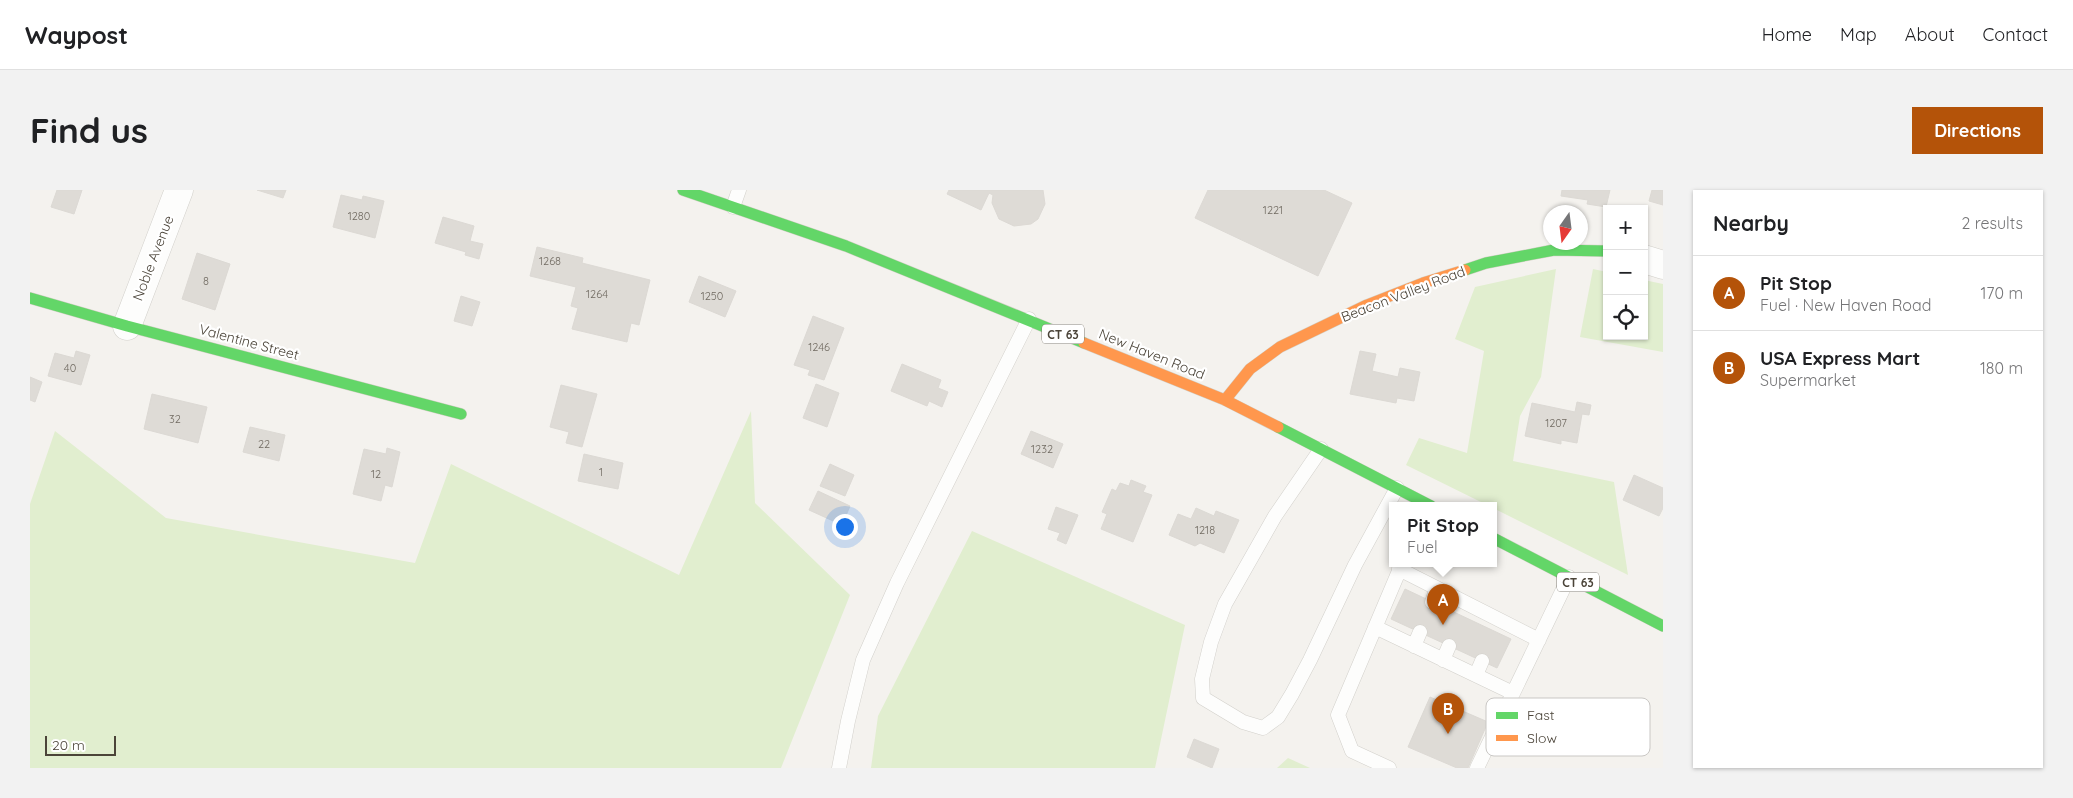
<!DOCTYPE html>
<html lang="en">
<head>
<meta charset="utf-8">
<style>
	:root { --surface:#fff; --page:#f2f2f2; --text:#202124; --muted:#757577; --line:#e0e0e0; --accent:#b45309 }
	body { margin:0; font-family:Quicksand,sans-serif; background:var(--page); color:var(--text) }
	.controls { position:absolute; right:15px; top:15px; display:grid; overflow:hidden; border-radius:0px; box-shadow:0 1px 4px #0004 }
	.controls button { width:45px; height:45px; display:grid; place-items:center; padding:0; border:0; border-bottom:1px solid var(--line); background:var(--surface); color:var(--text); font:25px sans-serif }
	.compass { position:absolute; left:1513px; top:15px; width:45px; height:45px; border-radius:50%; background:var(--surface); box-shadow:0 1px 4px #0004; rotate:194deg }
	.scale { position:absolute; left:15px; bottom:12px; width:71px; box-sizing:border-box; padding-left:5px; border:2px solid #4b4439; border-top:0; font-size:14px; line-height:18px; white-space:nowrap; color:#4b4439; -webkit-text-stroke:4px #fff; paint-order:stroke }
	.you { position:absolute; left:814px; top:336px; width:18px; height:18px; margin:-12px; border:4px solid #fff; border-radius:50%; background:#1a73e8; box-shadow:0 0 0 8px #1a73e833 }
	.badge { display:grid; place-items:center; width:32px; height:32px; border-radius:50%; background:var(--accent); color:#fff; font-size:16px; font-weight:700 }
	.pin { position:absolute; translate:-50% -41px; filter:drop-shadow(0 1px 2px #0008) }
	.pin::after { content:''; position:absolute; top:26px; width:18px; height:15px; background:inherit; clip-path:polygon(0 0,100% 0,50% 100%) }
	.popup { position:absolute; left:1359px; top:312px; width:108px; height:65px; box-sizing:border-box; display:grid; place-content:center; border-radius:0px; background:var(--surface); filter:drop-shadow(0 1px 4px #0005); font-size:16px; white-space:nowrap; color:var(--muted) }
	.popup b { font-size:19px; color:var(--text) }
	.popup::after { content:''; position:absolute; left:50%; top:100%; margin-left:-10px; border:10px solid transparent; border-top-color:var(--surface) }
	.list { margin:0; padding:0; list-style:none }
	h2 { display:flex; justify-content:space-between; align-items:center; height:65px; margin:0; padding:0 20px; font-size:21px }
	h2 small { font-size:16px; font-weight:400; color:var(--muted) }
	.list li { display:grid; grid-template-columns:32px 1fr auto; gap:15px; align-items:center; box-sizing:border-box; height:75px; padding:0 20px; border-top:1px solid var(--line) }
	.list b { display:block; font-size:19px; white-space:nowrap }
	.list p { margin:0; font-size:16px; white-space:nowrap; color:var(--muted) }
	.list em { font-size:16px; font-style:normal; color:var(--muted) }
	.icon { flex:none; width:28px; height:28px; fill:none; stroke:currentColor; stroke-width:2; stroke-linecap:round; stroke-linejoin:round }
	.map { position:relative; flex:none; width:1633px; height:578px; overflow:hidden; border-radius:0px }
	header { display:flex; align-items:center; gap:30px; box-sizing:border-box; height:70px; padding:0 25px; background:var(--surface); border-bottom:1px solid var(--line) }
	header strong { font-size:24px }
	nav { display:flex; gap:28px; margin-inline-start:auto; font-size:18px }
	.intro { display:flex; align-items:center; justify-content:space-between; box-sizing:border-box; height:120px; padding:0 30px }
	h1 { margin:0; font-size:35px }
	.button { padding:12px 22px; border-radius:0px; background:var(--accent); color:#fff; font-size:18px; font-weight:700 }
	main { display:flex; gap:30px; padding:0 30px }
	aside { flex:1; background:var(--surface); border-radius:0px; box-shadow:0 1px 4px #0004 }
	.map>svg:first-child { display:block }
	.green { fill:#e1eecf }
	.building { fill:#dedbd6; stroke:#dcd9d4 }
	.lines { fill:none; stroke-linecap:round; stroke-linejoin:round }
	.lane-casing { stroke:#d2d0cb; stroke-width:15 }
	.street-casing { stroke:#d2d0cb; stroke-width:29 }
	.fast-casing { stroke:#d3cfc5; stroke-width:12 }
	.slow-casing { stroke:#d3cfc5; stroke-width:12 }
	.lane { stroke:#fdfdfc; stroke-width:14 }
	.street { stroke:#fdfdfc; stroke-width:28 }
	.fast { stroke:#63d668; stroke-width:11 }
	.slow { stroke:#ff974d; stroke-width:11 }
	.labels { text-anchor:middle; dominant-baseline:central; stroke-width:4.5; stroke-linejoin:round; paint-order:stroke }
	.number-label { font-size:11px; fill:#706a61 }
	.shield { fill:#fff; stroke:#817c74; stroke-width:1 }
	.shield-label { font-size:12px; font-weight:bold; fill:#4b4439 }
	.street-label { font-size:14px; fill:#4b4439; stroke:#fff }
	.key { fill:#fff; stroke:#c9c7c4; stroke-width:1 }
	.key-label { font-size:14px; fill:#4b4439 }
</style>
</head>
<body>
<header>
<strong>Waypost</strong>
<nav><a>Home</a><a>Map</a><a>About</a><a>Contact</a></nav>
</header>
<div class="intro"><h1>Find us</h1><a class="button">Directions</a></div>
<main>
<div class="map">
<svg width="1633" height="578" viewBox="0 0 1633 578">
	<rect width="100%" height="100%" fill="#f4f2ee"/>
	<!-- green -->
	<path class="green" d="M1526,79L1511,187L1490,226L1483,271L1584,292L1598,385L1463,318V316H1459L1376,275L1389,248L1437,263L1454,161L1425,149L1445,97Z
		M1563,79L1577,82V146H1614V90L1633,94V162L1550,147Z
		M721,221L725,313L820,405L751,578H0V314L25,241L136,328L385,373L421,274L649,385Z
		M942,341L1155,435L1125,578H841L848,526Z
		M1258,568L1280,578H1247Z"/>
	<!-- building -->
	<path class="building" d="M27,0H52L44,24L21,17Z
		M227,0H256L253,8Z
		M919,0H1013L1015,14L1008,29L1001,34L984,36L969,29L962,13L963,5L959,3L951,20L917,4Z
		M1178,0H1294L1322,13L1288,86L1165,28Z
		M1532,0H1580L1576,17L1557,14L1558,10L1531,6Z
		M1622,0H1633V15L1619,11Z
		M311,5L332,10L333,6L354,11L345,48L303,37Z
		M413,27L444,36L440,51L453,54L449,69L435,65L436,62L405,53Z
		M507,57L553,68L552,73L620,90L609,135L601,133L597,152L542,139L548,118L541,116L546,97L500,86Z
		M167,63L200,74L185,120L152,109Z
		M669,86L706,101L695,127L659,112Z
		M431,106L450,112L442,136L424,131Z
		M783,126L814,138L794,190L778,185L780,180L764,175Z
		M46,161L60,165L51,195L18,186L25,163L44,168Z
		M1330,161L1346,164L1342,181L1368,187L1370,178L1390,182L1384,211L1367,208L1366,213L1320,204Z
		M872,174L911,190L908,198L918,202L912,217L899,211L897,216L861,201Z
		M0,187L12,192L5,212L0,210Z
		M786,194L809,203L797,237L773,228Z
		M531,195L567,204L552,257L536,253L539,242L520,237Z
		M122,204L177,217L168,253L114,239Z
		M1547,212L1561,215L1559,225L1552,224L1547,253L1531,250V254L1495,246L1502,213L1545,222Z
		M220,237L255,245L249,271L213,262Z
		M1001,241L1033,254L1023,278L991,264Z
		M357,258L370,262L362,297L355,295L351,311L323,304L334,259L356,264Z
		M554,264L593,273L588,299L548,291Z
		M800,274L824,285L815,306L790,296Z
		M1604,285L1633,298V318L1629,326L1593,310Z
		M1101,290L1116,296L1113,302L1122,305L1103,352L1071,339L1077,324L1072,322L1082,299L1086,301L1090,293L1099,296Z
		M788,301L820,316L812,335L779,320Z
		M1026,317L1048,325L1036,354L1027,350L1030,343L1018,339Z
		M1166,318L1184,326L1186,321L1209,330L1194,363L1170,353L1165,356L1139,345L1148,324L1161,329Z
		M1375,399L1481,449L1467,478L1361,429Z
		M1400,507L1458,532L1438,578H1427L1378,557Z
		M1164,549L1189,559L1182,578L1157,567Z"/>
	<g class="lines">
		<defs>
			<path id="lane" d="M703,17L709,0
				M1291,259L1245,326L1195,414L1181,452L1172,489L1173,508L1213,532L1233,538L1248,527L1262,504L1280,470L1325,375L1367,298
				M1369,379L1509,450
				M1402,412L1407,398
				M1345,437L1483,503
				M1384,456L1390,442
				M1413,470L1419,456
				M1446,485L1452,471
				M809,578L818,531L833,470L867,393L999,129
				M1359,578L1322,561L1308,525L1372,374
				M1447,578L1539,387"/>
			<path id="street" d="M1614,69L1633,75
				M97,136L149,0"/>
			<path id="fast" d="M653,0L816,56L1054,153
				M1435,80L1456,73L1524,60L1577,61
				M0,108L97,136L431,224
				M1248,237L1401,316
				M1463,348L1633,436"/>
			<path id="slow" d="M1054,153L1195,210L1248,237
				M1195,210L1220,179L1250,157L1337,115L1393,93L1435,80"/>
		</defs>
		<!-- lane casing -->
		<use href="#lane" class="lane-casing"/>
		<!-- street casing -->
		<use href="#street" class="street-casing"/>
		<!-- fast casing -->
		<use href="#fast" class="fast-casing"/>
		<!-- slow casing -->
		<use href="#slow" class="slow-casing"/>
		<!-- lane -->
		<use href="#lane" class="lane"/>
		<!-- street -->
		<use href="#street" class="street"/>
		<!-- fast -->
		<use href="#fast" class="fast"/>
		<!-- slow -->
		<use href="#slow" class="slow"/>
	</g>
	<g class="labels">
		<!-- number labels -->
		<g class="number-label">
			<text x="1243" y="20">1221</text>
			<text x="329" y="26">1280</text>
			<text x="520" y="71">1268</text>
			<text x="176" y="91">8</text>
			<text x="567" y="104">1264</text>
			<text x="682" y="106">1250</text>
			<text x="789" y="157">1246</text>
			<text x="40" y="178">40</text>
			<text x="145" y="229">32</text>
			<text x="1526" y="233">1207</text>
			<text x="234" y="254">22</text>
			<text x="1012" y="259">1232</text>
			<text x="571" y="282">1</text>
			<text x="346" y="284">12</text>
			<text x="1175" y="340">1218</text>
		</g>
		<!-- shield labels -->
		<g class="shield">
			<rect x="1012" y="134.5" width="42" height="19" rx="4"/>
			<rect x="1527" y="382.5" width="42" height="19" rx="4"/>
		</g>
		<g class="shield-label">
			<text x="1033" y="144">CT 63</text>
			<text x="1548" y="392">CT 63</text>
		</g>
		<!-- street labels -->
		<g class="street-label">
			<text transform="translate(123 68) rotate(-69)">Noble Avenue</text>
			<text transform="translate(1373 104) rotate(-21)">Beacon Valley Road</text>
			<text transform="translate(219 152) rotate(15)">Valentine Street</text>
			<text transform="translate(1122 164) rotate(22)">New Haven Road</text>
		</g>
	</g>
	<!-- legend -->
	<rect x="1456" y="508" width="164" height="58" rx="8" class="key"/>
	<rect x="1466" y="522" width="22" height="7" fill="#63d668"/>
	<rect x="1466" y="545" width="22" height="6" fill="#ff974d"/>
	<g class="key-label">
		<text x="1497" y="530">Fast</text>
		<text x="1497" y="553">Slow</text>
	</g>
</svg>
<div class="controls">
<button>+</button>
<button>−</button>
<button><svg class="icon" aria-label="locate" viewBox="0 0 24 24"><circle cx="12" cy="12" r="6"/><path d="M12 2v4M12 18v4M2 12h4M18 12h4"/></svg></button>
</div>
<svg class="compass" viewBox="-18 -18 36 36"><path d="M0-13l5 13h-10z" fill="#e53935"/><path d="M0 13l5-13h-10z" fill="#757577"/></svg>
<div class="scale">20 m</div>
<div class="you"></div>
<div class="pin badge" style="left:1413px;top:435px">A</div>
<div class="popup"><b>Pit Stop</b>Fuel</div>
<div class="pin badge" style="left:1418px;top:544px">B</div>
</div>
<aside>
<h2>Nearby<small>2 results</small></h2>
<ul class="list">
<li><span class="badge">A</span><div><b>Pit Stop</b><p>Fuel · New Haven Road</p></div><em>170 m</em></li>
<li><span class="badge">B</span><div><b>USA Express Mart</b><p>Supermarket</p></div><em>180 m</em></li>
</ul>
</aside>
</main>
</body>
</html>
